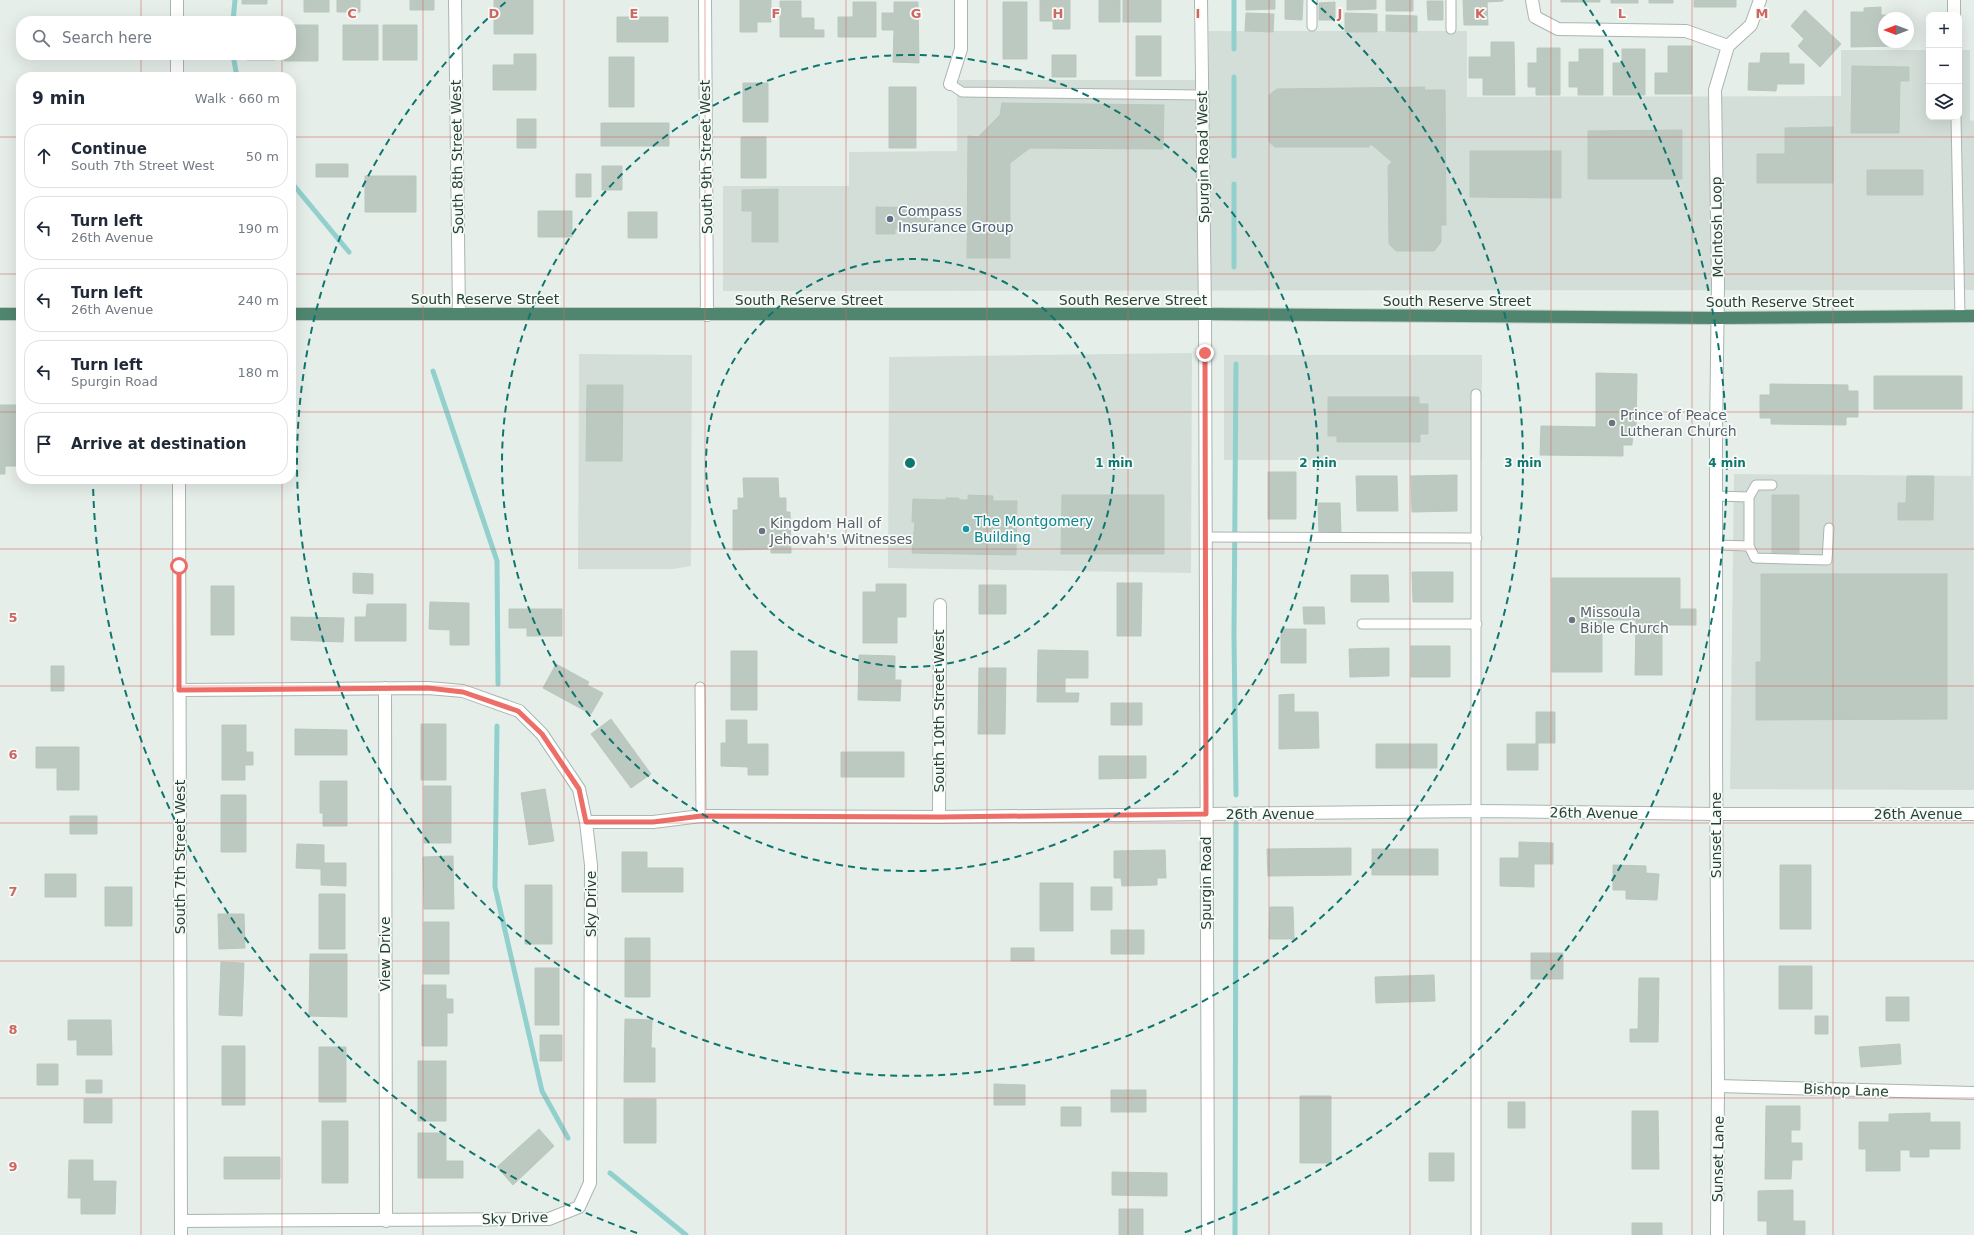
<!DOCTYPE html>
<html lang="en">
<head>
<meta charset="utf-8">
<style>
	:root { --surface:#fff; --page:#f6f6f7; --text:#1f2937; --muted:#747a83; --line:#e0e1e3 }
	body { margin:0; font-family:"DejaVu Sans",sans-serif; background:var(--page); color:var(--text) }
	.controls { position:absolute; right:12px; top:12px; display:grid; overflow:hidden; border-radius:8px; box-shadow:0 4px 16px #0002 }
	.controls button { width:36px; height:36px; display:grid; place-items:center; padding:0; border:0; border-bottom:1px solid var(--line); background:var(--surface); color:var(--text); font:20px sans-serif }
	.compass { position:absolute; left:1878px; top:12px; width:36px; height:36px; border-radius:50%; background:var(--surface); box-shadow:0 4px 16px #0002; rotate:270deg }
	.stop { position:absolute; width:12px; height:12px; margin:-9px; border:3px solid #ec6e67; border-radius:50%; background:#fff }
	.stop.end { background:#ec6e67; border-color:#fff; box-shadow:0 1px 4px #0008 }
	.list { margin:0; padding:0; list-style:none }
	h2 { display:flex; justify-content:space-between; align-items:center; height:52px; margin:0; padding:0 16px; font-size:17px }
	h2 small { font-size:13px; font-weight:400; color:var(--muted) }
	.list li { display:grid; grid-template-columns:26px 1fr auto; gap:12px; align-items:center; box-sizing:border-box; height:64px; margin:0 8px 8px; padding:0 8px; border:1px solid var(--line); border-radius:16px }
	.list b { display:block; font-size:15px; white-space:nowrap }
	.list p { margin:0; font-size:13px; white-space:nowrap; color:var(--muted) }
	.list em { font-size:13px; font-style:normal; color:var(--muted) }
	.icon { flex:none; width:22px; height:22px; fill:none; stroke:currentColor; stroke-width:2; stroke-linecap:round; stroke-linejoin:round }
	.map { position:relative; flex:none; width:1974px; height:1235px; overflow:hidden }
	.search { position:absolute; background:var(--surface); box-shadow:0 4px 16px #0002; left:16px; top:16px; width:280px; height:44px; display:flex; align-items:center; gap:10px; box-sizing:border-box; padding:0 14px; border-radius:16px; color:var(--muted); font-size:15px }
	.panel { position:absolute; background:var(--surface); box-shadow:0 4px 16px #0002; left:16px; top:72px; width:280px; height:412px; border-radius:16px }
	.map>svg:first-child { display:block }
	.built { fill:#d4ded8 }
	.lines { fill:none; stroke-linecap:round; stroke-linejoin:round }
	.stream { stroke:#92d0ce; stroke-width:5 }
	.building { fill:#bcc9c1; stroke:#b9c8bf }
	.service-casing { stroke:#a9b6af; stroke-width:11 }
	.minor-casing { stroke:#a9b6af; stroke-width:14 }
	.tertiary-casing { stroke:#a9b6af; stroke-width:14 }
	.trunk-casing { stroke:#c2cac6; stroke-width:14 }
	.service { stroke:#fff; stroke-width:9 }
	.minor { stroke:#fff; stroke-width:12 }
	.tertiary { stroke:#fff; stroke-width:12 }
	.trunk { stroke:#508670; stroke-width:12 }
	.route { stroke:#ec6e67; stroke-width:5 }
	.grid { fill:none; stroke:#ce675f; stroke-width:1; stroke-opacity:0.55 }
	.ring { fill:none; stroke:#0f766e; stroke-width:2; stroke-dasharray:7 5 }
	.service-dot { fill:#5c6f8a; stroke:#f7fbf8; stroke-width:1.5 }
	.worship-dot { fill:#6b7280; stroke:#f7fbf8; stroke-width:1.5 }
	.culture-dot { fill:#0f9aa8; stroke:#f7fbf8; stroke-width:1.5 }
	.labels { text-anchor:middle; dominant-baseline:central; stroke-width:3.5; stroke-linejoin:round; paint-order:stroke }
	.street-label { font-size:14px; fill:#264034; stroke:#f7fbf8 }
	.service-label { font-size:14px; fill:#4e5e75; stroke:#f7fbf8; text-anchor:start }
	.worship-label { font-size:14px; fill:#5b616d; stroke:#f7fbf8; text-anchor:start }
	.culture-label { font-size:14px; fill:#0d838f; stroke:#f7fbf8; text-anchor:start }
	.grid-label { font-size:13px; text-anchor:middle; font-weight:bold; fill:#ce675f; stroke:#f7fbf8; stroke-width:3.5; stroke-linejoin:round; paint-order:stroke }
	.centre { fill:#0f766e; stroke:#f7fbf8; stroke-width:2 }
	.ring-label { font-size:12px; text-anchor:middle; font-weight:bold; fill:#0f766e; stroke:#f7fbf8; stroke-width:3.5; stroke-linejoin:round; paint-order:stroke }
</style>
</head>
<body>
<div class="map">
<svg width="1974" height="1235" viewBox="0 0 1974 1235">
	<rect width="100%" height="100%" fill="#e6eee9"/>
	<!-- built -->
	<path class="built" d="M1209,31H1467V97L1841,96V50H1929V117H1959V50H1970V120L1974,121V290L723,291V186H849V152L957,151V80H1209Z
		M1192,353L1191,573L888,568L889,357Z
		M579,354L692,355L691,566L673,569H578Z
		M1224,355H1482V460H1224Z
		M1973,355L1974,790L1730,789L1734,474L1971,476Z"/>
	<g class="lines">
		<!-- stream -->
		<path class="stream" d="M1234,0V49
			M233,21L235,0
			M233,55L237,77
			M1234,77V156
			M291,182L349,252
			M1234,184V267
			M1236,364L1234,636L1236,795
			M433,371L497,561L498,684
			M497,726L495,887L542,1091L568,1138
			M610,1173L686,1235
			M1235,1235L1236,823"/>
	</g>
	<!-- building -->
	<path class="building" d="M242,0H267V4H242Z
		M304,0H329V12H304Z
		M337,0H360V12H337Z
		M410,0H434V10H410Z
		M494,0H533V34H494Z
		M740,0H771V22H757V32H740Z
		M1040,0H1070V29H1053V21H1040Z
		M1099,0H1120V22H1099Z
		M1123,0H1161V22H1123Z
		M1246,0H1275V9L1246,10Z
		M1285,0H1303L1302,20L1285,19Z
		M1347,0H1376V9L1347,10Z
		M1386,0H1413V11H1386Z
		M1463,0H1503V1L1487,2L1488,25H1464Z
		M1561,0H1600V2H1561Z
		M1611,0H1638V3H1611Z
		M1649,0H1673V3H1649Z
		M1694,0H1736V7H1694Z
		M780,1H801V18H814V30H824V37H780Z
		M1427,1H1443V20H1428Z
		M853,2H876V37H838V17H853Z
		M894,2H918L919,63L893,62L894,30H882V13H894Z
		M1003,2H1027V59H1003Z
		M1335,2V20H1319V3Z
		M1881,7V15H1897V18H1884V42H1897V46L1851,47V12H1864V8Z
		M1805,10L1841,44L1820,67L1798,46L1804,39L1791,26Z
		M1246,13L1274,14L1273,32L1245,31Z
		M1345,13L1377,14V32H1345Z
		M1386,15L1417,16V32L1386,31Z
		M617,17H668V42H617Z
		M291,25H318V61H284V55H291Z
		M343,25H378V60H343Z
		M383,25H417V60H383Z
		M1136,36H1161V76H1136Z
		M1491,42H1514L1515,95H1483V78H1469V57H1491Z
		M1668,46H1692V94H1655V73H1668Z
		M1537,48H1560V95H1536V87H1528V63H1537Z
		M1579,49H1603V95H1578V87H1569V62H1579Z
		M1622,49H1645V95H1613V63H1622Z
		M1761,53H1789V64H1804V84H1777L1776,91L1748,90L1749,63H1760Z
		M514,54H536V90H493V65H514Z
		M247,55H275V60H247Z
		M1052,55H1076V77H1052Z
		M609,57H634V107H609Z
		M1852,66L1909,67V81H1900L1899,133H1851Z
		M743,83H768V122H743Z
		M889,87H916V148H889Z
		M1425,87L1424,90H1445L1446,225H1441V242L1434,251H1396L1389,244L1388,166L1392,162L1371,144L1369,147H1275L1269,142V95L1277,89Z
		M1002,103L1164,105L1163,149L1030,148L1010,163V258H967L968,136L978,137L1000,115Z
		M517,119H536V148H517Z
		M601,123H669V146H601Z
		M1833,127V183H1757V154H1785V128Z
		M1682,130V179H1588V131Z
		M741,137H766V178H741Z
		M1470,151H1561V198L1470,197Z
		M316,164H348V177H316Z
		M602,166H622V190H602Z
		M1867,170H1923V195H1867Z
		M576,174H591V197H576Z
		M365,176H416V212H365Z
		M778,189V242H752V211H742V190Z
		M876,207L935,208V230L895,229V234H876Z
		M538,211H572V237H538Z
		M628,212H657V238H628Z
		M1596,373L1637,374L1636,430H1633L1632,445H1623V456L1540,455L1541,426L1596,427Z
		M1874,376H1962V409H1874Z
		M1770,384L1848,385V391H1858V417H1846V425L1771,424V418H1760V395H1770Z
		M587,385H623L622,461H586Z
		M1328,397H1419V404H1428V434H1420V442H1337V436H1328Z
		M0,405H21V456H16V466H5V474H0Z
		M1268,472H1296V519H1268Z
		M1457,475V511L1412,512L1411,476Z
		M1356,476H1397L1398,511H1357Z
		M1907,476H1934L1933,520H1898V503H1906Z
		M743,478H778L779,498H786V512H790L791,553H771V549L733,550V510H738V498H744Z
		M968,495L993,496V501H1017L1016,555L912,553L915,522H912L913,499L946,500V498H959V500H968Z
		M1062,495H1164V554H1061Z
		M1772,495H1799V553H1772Z
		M1318,503H1340L1341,532L1319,533Z
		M1412,572H1453V602H1413Z
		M353,573L373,574V594L353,593Z
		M1761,574H1947V719L1756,720V662H1761Z
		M1351,575H1388L1389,602H1351Z
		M1552,578H1680V609H1696V625H1662V675H1635L1636,620H1602V672H1552Z
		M1117,583H1142L1141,636H1117Z
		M876,584H906V617H897V643H863V592H876Z
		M979,585H1006V614H979Z
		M211,586H234V635H211Z
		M430,602L469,603V645H450V630L429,629Z
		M367,604H406V641H355V617H366Z
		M1303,607H1324L1325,624H1304Z
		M509,609H562V636H527V628H509Z
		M291,617L344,618L343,642L291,640Z
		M1281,629H1306V663H1281Z
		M1411,646H1450V677H1411Z
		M1389,648V676L1350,677L1349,649Z
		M1038,650L1088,651V678H1065V693H1079L1078,702H1037Z
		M731,651H757V710H731Z
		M859,655L895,656V680H901L900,701L858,700Z
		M556,664L589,682L587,685L603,693L591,714L543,688Z
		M51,666H64V691H51Z
		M979,668H1006L1005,734H978Z
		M1294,694V712H1318L1319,748L1279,749V695Z
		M1111,703H1142V725H1111Z
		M1536,712H1555V743H1538V770H1507V744H1536Z
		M611,719L651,774L631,788L591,734Z
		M726,720H747V744H768V775H748V767L721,766V743H726Z
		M421,724H446V780H421Z
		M222,725H246V752H253V765H245V780H222Z
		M295,729L347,730V755H295Z
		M1376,744H1437V768H1376Z
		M36,747H79V790H57V768H36Z
		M841,752H904V777H841Z
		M1099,756H1146V778L1099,779Z
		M320,781H347V826H323V813H320Z
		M424,786H451V843H424Z
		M545,789L554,841L529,845L521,793Z
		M221,795H246V852H221Z
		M70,816H97V834H70Z
		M1519,842L1553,843V864H1534V887L1500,886V858H1519Z
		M297,844L324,845V863H346V886L321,885V869L296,868Z
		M1351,848V875L1268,876L1267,849Z
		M1372,849H1438V875H1372Z
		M1165,850L1166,878H1157V885L1122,886L1121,878H1114V851Z
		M622,852H647V868H683V892H622Z
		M453,856L454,909H424L423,857Z
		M1613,865L1646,866V873L1659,874L1657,900L1626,899V890H1613Z
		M1780,865H1811V929H1780Z
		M45,874H76V897H45Z
		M1040,883H1073V931H1040Z
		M525,885H552V944H525Z
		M105,887H132V926H105Z
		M1091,887H1112V910H1091Z
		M319,894H345V949H319Z
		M1270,907H1293L1294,939H1269Z
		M218,914H244L245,948L219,949Z
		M424,922H449V974H424Z
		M1111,930H1144V954H1111Z
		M625,938H650V997H625Z
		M1011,948H1034V961H1011Z
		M1531,953H1563V979H1531Z
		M310,954H347V1017L309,1016Z
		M221,962L244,963L242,1016L219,1015Z
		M1779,966H1812V1009H1779Z
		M535,968H559V1025H535Z
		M1434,975L1435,1001L1376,1003L1375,977Z
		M1639,978H1659L1658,1042H1630V1029H1638Z
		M422,985H446V999H453V1013H447V1046H422Z
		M1886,997H1909V1021H1886Z
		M1815,1016H1828V1034H1815Z
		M625,1019L652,1020L651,1048H655V1082H624Z
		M68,1020H111L112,1055H77V1040H68Z
		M540,1035H562V1061H540Z
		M1900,1044L1901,1064L1861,1067L1859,1047Z
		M222,1046H245V1105H222Z
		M319,1047H346V1102H319Z
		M418,1061H446V1121H418Z
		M37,1064H58V1085H37Z
		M86,1080H102V1093H86Z
		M994,1084L1025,1085V1105H994Z
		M1111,1090H1146V1112H1111Z
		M1300,1096H1331V1163H1300Z
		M84,1099H112V1123H84Z
		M624,1099H656V1143H624Z
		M1508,1102H1525V1128H1508Z
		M1766,1106H1800V1130H1791V1143H1802V1160H1792L1791,1179H1765Z
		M1061,1107H1081V1126H1061Z
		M1632,1111H1658L1659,1169H1632Z
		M1930,1113V1122H1960V1149H1929V1157H1910V1150H1900V1171H1866V1149H1859V1122H1889V1114Z
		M322,1121H348V1183H322Z
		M539,1129L554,1146L513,1185L497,1167Z
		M418,1133H446V1161H463V1178H418Z
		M1429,1153H1454V1181H1429Z
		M224,1157H280V1179H224Z
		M69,1160H93V1181H116L115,1214H81V1198H68Z
		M1112,1172L1167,1173V1196L1112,1195Z
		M1793,1190V1221H1805V1235H1767V1221H1758V1191Z
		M1119,1209H1143V1235H1119Z
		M1632,1223H1662V1235H1632Z"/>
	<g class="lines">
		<defs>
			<path id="service" d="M1312,0V26
				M1451,0V29
				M950,84L962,92L1202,95
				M1956,117L1960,316
				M1476,394V1235
				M1716,496L1749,497V546
				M1749,497L1756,485H1772
				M1205,537L1477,538
				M1716,545L1749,546L1755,558L1827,560L1829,528
				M1362,624H1477
				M700,687L701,816"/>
			<path id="minor" d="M177,0V21
				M455,0L459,314
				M705,0L707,315
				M1201,0L1205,314
				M1532,0L1535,17L1558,29L1686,31L1728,46L1715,90L1718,283L1716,434V756L1718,1086L1717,1235
				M1954,0V15
				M1728,46L1751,25L1760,0
				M177,55V77
				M950,84L961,49V0
				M179,479L181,1235
				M385,688L386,1221
				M179,690L428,688L463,691L519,711L542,734L579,789L586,822L591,865L590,1183L579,1207L549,1219L181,1221
				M939,817L940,605
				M586,822H653L701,816L939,817L1477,811L1716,814H1974
				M1718,1086L1974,1093"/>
			<path id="tertiary" d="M1205,314L1208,1235"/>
			<path id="trunk" d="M0,314H21
				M291,314H1205L1717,318L1974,316"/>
		</defs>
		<!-- service casing -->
		<use href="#service" class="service-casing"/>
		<!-- minor casing -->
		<use href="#minor" class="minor-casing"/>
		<!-- tertiary casing -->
		<use href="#tertiary" class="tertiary-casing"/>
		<!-- trunk casing -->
		<use href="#trunk" class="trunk-casing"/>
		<!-- service -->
		<use href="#service" class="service"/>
		<!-- minor -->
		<use href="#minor" class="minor"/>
		<!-- tertiary -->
		<use href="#tertiary" class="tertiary"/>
		<!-- trunk -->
		<use href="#trunk" class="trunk"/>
	</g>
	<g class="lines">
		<!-- route -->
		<path class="route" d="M179,566V690L428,688L463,692L518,711L542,734L579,789L586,822H653L701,816L939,817L1206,814L1205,353"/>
	</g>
	<!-- grid -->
	<path class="grid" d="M141,0V21M282,0V21M423,0V1235M564,0V1235M705,0V1235M846,0V1235M987,0V1235M1128,0V1235M1269,0V1235M1410,0V1235M1551,0V1235M1692,0V1235M1833,0V1235M141,55V77M282,55V77M0,137H21M291,137H1974M0,274H21M291,274H1974M0,412H21M291,412H1974M141,479V1235M282,479V1235M0,549H1974M0,686H1974M0,823H1974M0,961H1974M0,1098H1974"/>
	<!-- distance rings -->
	<g class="ring">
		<circle cx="910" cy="463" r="204"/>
		<circle cx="910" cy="463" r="408"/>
		<path d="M1312 0A613 613 0 1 1 508 0"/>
		<path d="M637 1233A817 817 0 0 1 93 484M1583 0A817 817 0 0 1 1183 1233"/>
	</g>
	<!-- markers -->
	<circle class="service-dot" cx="890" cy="219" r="4"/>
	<g class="worship-dot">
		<circle cx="1612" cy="423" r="4"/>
		<circle cx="762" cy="531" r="4"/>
		<circle cx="1572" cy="620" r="4"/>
	</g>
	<circle class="culture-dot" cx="966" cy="529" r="4"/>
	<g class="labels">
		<!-- street labels -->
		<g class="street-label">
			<text transform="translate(457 157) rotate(-91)">South 8th Street West</text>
			<text transform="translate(706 157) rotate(-91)">South 9th Street West</text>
			<text transform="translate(1203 157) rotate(-91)">Spurgin Road West</text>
			<text transform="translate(1717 227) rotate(-91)">McIntosh Loop</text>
			<text x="485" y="299">South Reserve Street</text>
			<text x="809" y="300">South Reserve Street</text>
			<text x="1133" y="300">South Reserve Street</text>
			<text x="1457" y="301">South Reserve Street</text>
			<text x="1780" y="302">South Reserve Street</text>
			<text transform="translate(939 711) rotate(-90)">South 10th Street West</text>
			<text transform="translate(1594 813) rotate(1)">26th Avenue</text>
			<text x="1270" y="814">26th Avenue</text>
			<text x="1918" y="814">26th Avenue</text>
			<text transform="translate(1716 835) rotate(-90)">Sunset Lane</text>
			<text transform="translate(180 857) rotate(-90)">South 7th Street West</text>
			<text transform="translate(1206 883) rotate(-90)">Spurgin Road</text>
			<text transform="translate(591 904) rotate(-90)">Sky Drive</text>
			<text transform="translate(385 954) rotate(-90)">View Drive</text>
			<text transform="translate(1846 1090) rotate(2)">Bishop Lane</text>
			<text transform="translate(1718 1159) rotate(-89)">Sunset Lane</text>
			<text transform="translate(515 1218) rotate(-2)">Sky Drive</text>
		</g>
		<!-- service labels -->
		<g class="service-label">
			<text x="898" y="211">Compass<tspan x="898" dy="16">Insurance Group</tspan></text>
		</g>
		<!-- worship labels -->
		<g class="worship-label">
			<text x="1620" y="415">Prince of Peace<tspan x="1620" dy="16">Lutheran Church</tspan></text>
			<text x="770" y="523">Kingdom Hall of<tspan x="770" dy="16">Jehovah's Witnesses</tspan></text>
			<text x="1580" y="612">Missoula<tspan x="1580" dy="16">Bible Church</tspan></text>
		</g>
		<!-- culture labels -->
		<g class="culture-label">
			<text x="974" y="521">The Montgomery<tspan x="974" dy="16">Building</tspan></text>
		</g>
	</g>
	<g class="grid-label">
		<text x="352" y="18">C</text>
		<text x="494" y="18">D</text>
		<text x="634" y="18">E</text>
		<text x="776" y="18">F</text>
		<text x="916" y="18">G</text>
		<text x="1058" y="18">H</text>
		<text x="1198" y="18">I</text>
		<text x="1340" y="18">J</text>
		<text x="1480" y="18">K</text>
		<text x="1622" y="18">L</text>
		<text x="1762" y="18">M</text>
		<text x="13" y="622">5</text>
		<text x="13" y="759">6</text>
		<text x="13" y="896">7</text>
		<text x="13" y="1034">8</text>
		<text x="13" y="1171">9</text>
	</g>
	<circle cx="910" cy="463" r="6" class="centre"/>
	<g class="ring-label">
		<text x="1114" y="467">1 min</text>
		<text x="1318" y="467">2 min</text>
		<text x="1523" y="467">3 min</text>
		<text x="1727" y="467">4 min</text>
	</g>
</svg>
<div class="controls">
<button>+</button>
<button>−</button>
<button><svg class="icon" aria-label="layers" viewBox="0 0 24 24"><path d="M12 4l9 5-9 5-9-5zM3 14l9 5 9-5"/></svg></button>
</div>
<svg class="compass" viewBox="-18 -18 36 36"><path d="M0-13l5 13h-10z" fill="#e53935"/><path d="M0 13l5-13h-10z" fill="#747a83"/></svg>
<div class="stop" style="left:179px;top:566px"></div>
<div class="stop end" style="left:1205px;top:353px"></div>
<div class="search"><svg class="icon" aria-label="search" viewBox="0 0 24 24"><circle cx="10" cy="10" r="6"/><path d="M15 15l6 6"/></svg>Search here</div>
<section class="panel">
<h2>9 min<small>Walk · 660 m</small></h2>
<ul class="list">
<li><svg class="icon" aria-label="ahead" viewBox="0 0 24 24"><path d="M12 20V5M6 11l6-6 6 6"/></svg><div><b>Continue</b><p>South 7th Street West</p></div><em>50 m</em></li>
<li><svg class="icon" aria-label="left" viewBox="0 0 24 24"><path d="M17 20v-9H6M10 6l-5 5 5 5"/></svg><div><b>Turn left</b><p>26th Avenue</p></div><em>190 m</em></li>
<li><svg class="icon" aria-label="left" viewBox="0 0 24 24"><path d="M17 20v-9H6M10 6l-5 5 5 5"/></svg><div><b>Turn left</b><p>26th Avenue</p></div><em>240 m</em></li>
<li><svg class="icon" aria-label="left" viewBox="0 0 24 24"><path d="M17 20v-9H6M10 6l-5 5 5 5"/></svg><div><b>Turn left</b><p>Spurgin Road</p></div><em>180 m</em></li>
<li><svg class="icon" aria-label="arrive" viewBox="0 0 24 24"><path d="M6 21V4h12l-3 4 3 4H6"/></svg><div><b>Arrive at destination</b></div></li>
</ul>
</section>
</div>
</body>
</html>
